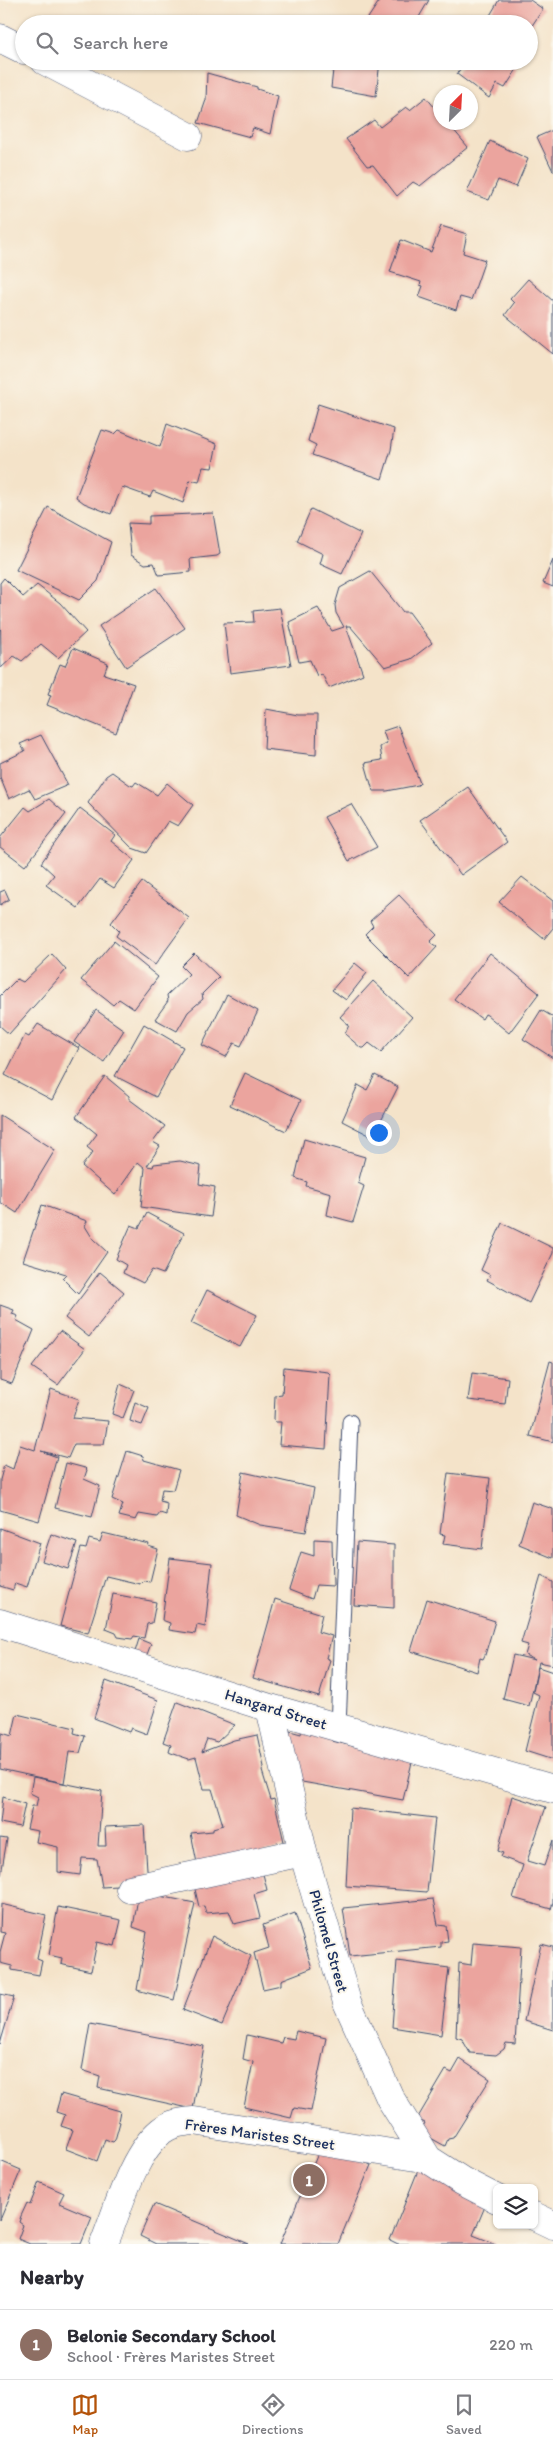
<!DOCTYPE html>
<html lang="en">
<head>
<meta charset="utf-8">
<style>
	:root { --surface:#fff; --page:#f7f7f7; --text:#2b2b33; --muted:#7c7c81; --line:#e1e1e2; --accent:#b45309 }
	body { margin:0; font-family:Itim,sans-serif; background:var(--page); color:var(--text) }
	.controls { position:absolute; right:15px; bottom:15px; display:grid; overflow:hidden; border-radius:8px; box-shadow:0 1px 4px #0004 }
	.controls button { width:45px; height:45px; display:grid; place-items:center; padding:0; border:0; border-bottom:1px solid var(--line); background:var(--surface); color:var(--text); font:25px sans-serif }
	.compass { position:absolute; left:433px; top:85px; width:45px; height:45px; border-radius:50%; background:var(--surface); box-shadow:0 1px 4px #0004; rotate:24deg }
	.you { position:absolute; left:378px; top:1132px; width:18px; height:18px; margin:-12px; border:4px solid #fff; border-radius:50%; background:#1a73e8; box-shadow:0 0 0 8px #1a73e833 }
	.badge { display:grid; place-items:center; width:32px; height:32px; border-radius:50%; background:var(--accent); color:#fff; font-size:16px; font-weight:700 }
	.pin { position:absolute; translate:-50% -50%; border:2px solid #fff; box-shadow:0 1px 5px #0006 }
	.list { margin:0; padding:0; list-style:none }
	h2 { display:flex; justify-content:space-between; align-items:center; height:65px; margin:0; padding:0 20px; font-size:21px }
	h2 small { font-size:16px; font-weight:400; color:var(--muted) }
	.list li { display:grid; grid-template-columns:32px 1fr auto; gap:15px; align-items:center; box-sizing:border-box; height:70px; padding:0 20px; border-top:1px solid var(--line) }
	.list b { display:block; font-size:19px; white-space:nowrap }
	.list p { margin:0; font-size:16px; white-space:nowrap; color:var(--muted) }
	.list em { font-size:16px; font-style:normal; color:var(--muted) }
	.icon { flex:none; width:28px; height:28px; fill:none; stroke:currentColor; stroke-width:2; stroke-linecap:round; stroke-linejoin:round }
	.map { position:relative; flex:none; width:553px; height:2244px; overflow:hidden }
	.search { position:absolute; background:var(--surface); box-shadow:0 1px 4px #0004; left:15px; right:15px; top:15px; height:55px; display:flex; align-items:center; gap:12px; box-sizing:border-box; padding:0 18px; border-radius:28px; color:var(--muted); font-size:19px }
	.sheet { height:135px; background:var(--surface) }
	nav { display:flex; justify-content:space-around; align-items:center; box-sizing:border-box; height:70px; border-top:1px solid var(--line); background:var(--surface); font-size:14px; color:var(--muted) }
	nav a { display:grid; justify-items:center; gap:2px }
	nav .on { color:var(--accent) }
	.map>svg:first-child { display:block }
	.building { fill:#eba49e }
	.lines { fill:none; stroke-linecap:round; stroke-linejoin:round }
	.lane-casing { stroke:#3c4a6e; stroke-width:17 }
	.street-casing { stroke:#3c4a6e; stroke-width:29 }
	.lane { stroke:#fff; stroke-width:15 }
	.street { stroke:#fff; stroke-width:28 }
	.labels { text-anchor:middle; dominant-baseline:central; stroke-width:4; stroke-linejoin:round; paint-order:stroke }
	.street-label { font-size:16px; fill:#1b2f5e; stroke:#fbf7ec }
</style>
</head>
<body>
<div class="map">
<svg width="553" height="2244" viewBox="0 0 553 2244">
	<rect width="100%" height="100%" fill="#fbf7ec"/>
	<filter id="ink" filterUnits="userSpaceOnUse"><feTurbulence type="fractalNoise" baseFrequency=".02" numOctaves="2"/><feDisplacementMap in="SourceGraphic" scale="10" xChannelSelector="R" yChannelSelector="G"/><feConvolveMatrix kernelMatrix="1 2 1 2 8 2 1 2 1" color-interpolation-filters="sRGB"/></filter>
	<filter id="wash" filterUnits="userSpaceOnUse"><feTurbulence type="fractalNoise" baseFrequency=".0096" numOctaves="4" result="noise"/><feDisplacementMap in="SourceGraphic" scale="20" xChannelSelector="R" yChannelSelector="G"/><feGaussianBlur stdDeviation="1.12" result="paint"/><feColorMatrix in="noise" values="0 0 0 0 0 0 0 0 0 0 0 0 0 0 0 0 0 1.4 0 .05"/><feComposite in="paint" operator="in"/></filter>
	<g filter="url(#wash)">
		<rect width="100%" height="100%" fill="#f4e3c9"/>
		<g id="blocks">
			<!-- building -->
			<path class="building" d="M380,0H429L415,24H370L366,21Z
				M499,0H530L543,9L529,30V24H485Z
				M334,61H380L376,96L331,88Z
				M465,61H510L509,63L517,69L505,88L497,84L489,98L457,74Z
				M207,73L257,87V89L278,96L270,134L253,128L250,137L198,123L206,100Z
				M426,97L440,114V122H447L468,147L420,186L413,182L397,196L373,165L367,166L346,139L374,120L380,127L406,107L410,110Z
				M553,130V171L537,137Z
				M490,141L528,159L516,187L498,180L489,200L467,192Z
				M441,226L467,234L463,253L485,260L471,300L460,297L456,310L419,297L423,286L420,285L421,282L390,272L401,240L431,252Z
				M528,279L553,301V354L505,315L514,303L510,299Z
				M318,404L394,429L391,450L382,479L312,455L316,445L308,441Z
				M167,424L217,444L212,468L203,467L199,482L190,480L183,503L153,491L150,497L122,487L111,514L84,503L76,497L102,430L115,434L119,430L160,447Z
				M48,507L111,542L98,581L79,600L16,570Z
				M311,509L361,534L342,574L320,564L323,554L297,541Z
				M213,513L220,554L217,556L190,559L191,572L159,575L154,563L145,564L131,555L128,523L149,524V516Z
				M553,560V587L543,583Z
				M370,571L403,612H409L432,643L411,659L385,667L350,626H346L363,674L329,688L322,674L317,676L310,660L299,662L289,622L318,608L332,631L344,627L336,613L335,605L340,588Z
				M4,578L23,597L37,585L60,603L86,632L58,658L41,644L22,661L14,656L1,668L0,583Z
				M156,588L185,628L126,667L99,626Z
				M280,608L291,665L230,673L224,623L254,622L253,611Z
				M73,648L108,663L104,674L134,684L116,733L47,705L51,695L48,694L60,664L65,666Z
				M266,709L298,715H317L316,755L264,749Z
				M398,726L420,783L418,785L387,791H373L365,763L382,760L380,747L387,743L383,731Z
				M41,735L68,785L35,799L29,789L9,799L0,777V763L25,751L20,744Z
				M112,772L130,785L133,786L136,782L157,795L167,783L193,805L178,826L168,821L146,853L132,848L88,803L106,776Z
				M468,787L507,842L461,875L420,820Z
				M49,799L66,814L25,866L0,847V838L25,807L30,811Z
				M351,804L377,847L349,861L324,817Z
				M80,808L115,835L111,841L134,860L114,888L100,879L78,908L46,885L54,875L41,863Z
				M522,877L553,901V928L544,939L499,902Z
				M142,882L189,918L155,965L116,936L119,931L111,923Z
				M5,890L9,899L0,905V892Z
				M399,895L437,935L430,942L437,947L409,978L365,934L373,926L370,921Z
				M114,941L158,977L134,1009L119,999L113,1005L81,980Z
				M194,953L219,977L202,994L203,999L188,1012L177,1031L155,1019L168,1001L167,995L189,974L181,966Z
				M490,953L539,993L509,1033L487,1015L485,1014L482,1019L479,1017L454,999Z
				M52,954L66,970L9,1034L0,1026V996L17,979L23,982Z
				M355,963L367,973L346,1000L332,990Z
				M373,981L412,1017L381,1052L369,1043L364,1048H361L345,1034L349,1025L340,1017Z
				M227,994L258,1011L241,1046L234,1043L226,1057L202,1045Z
				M96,1010L124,1030L104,1062L74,1042Z
				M541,1010L553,1017V1058L523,1039Z
				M38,1024L79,1048L52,1100L5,1075L25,1035L29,1037Z
				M144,1024L183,1047L156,1097L115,1076Z
				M245,1073L301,1100L286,1131L230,1105Z
				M375,1075L398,1087L373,1137L342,1121L358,1085L367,1090Z
				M105,1076L129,1096V1099L165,1126L153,1142L160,1146L147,1166L153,1167L154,1164L180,1161L201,1166L199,1184L215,1187L211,1217L141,1207L145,1168L138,1162L115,1195L82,1166L93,1152L87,1147L97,1134L76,1117Z
				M0,1115L55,1150L17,1213L0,1202Z
				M304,1139L365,1157L358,1183L364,1186L353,1222L327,1215L331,1193L306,1186L307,1182L295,1178Z
				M42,1205L87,1221L85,1226L93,1239L107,1252L78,1294L62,1278L66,1274L23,1261Z
				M147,1213L184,1233L163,1274L152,1270L143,1283L123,1273L126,1265L116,1259L131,1225L139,1228Z
				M502,1223L553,1248V1253L529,1303L487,1280L490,1275L481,1270Z
				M100,1272L124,1292L89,1337L65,1318Z
				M207,1290L257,1315L240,1347L191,1323Z
				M0,1305L14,1310L12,1314L18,1316L16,1320L34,1330L12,1384L0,1380Z
				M60,1331L85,1349L58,1385L32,1367Z
				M550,1361L553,1362V1442L530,1436Z
				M284,1367L328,1372L330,1374L326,1449L279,1445L281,1422H275L274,1419L275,1395L282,1394Z
				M472,1373L508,1378L505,1404L468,1400Z
				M120,1384L134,1390L123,1418L112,1414Z
				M51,1389L79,1399L73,1418L108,1421L104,1444H74L68,1458L41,1451L57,1457L39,1521L0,1510V1480L4,1465L13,1469L20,1445L35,1450Z
				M135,1402L149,1408L142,1425L130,1421Z
				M127,1451L143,1456L144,1460L179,1470L173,1490L162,1489L160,1501L167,1503L166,1515L160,1513L157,1517L139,1514L136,1520L119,1516L123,1504L112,1499Z
				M66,1463L85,1468L87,1470L84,1479L100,1486L92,1517L55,1508Z
				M243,1472L314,1488L306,1532L260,1525L236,1515Z
				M448,1473L490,1478L482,1549L443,1544L445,1535L440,1534Z
				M532,1502L553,1509V1558L519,1544Z
				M0,1528L40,1543L27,1587L15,1583L13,1590L0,1586Z
				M103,1533L149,1544L148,1546L158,1549L150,1582L143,1581L140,1584L106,1576L88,1633L60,1626L81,1548L86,1549L89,1539L100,1542Z
				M51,1534L77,1543L68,1569L42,1561Z
				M314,1539L332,1540L333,1586L316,1585L312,1599L289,1590L301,1552L314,1556Z
				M357,1542L394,1545V1608L354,1605Z
				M170,1558L212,1563L205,1627L197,1625L195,1634L169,1630L170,1623L162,1620Z
				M541,1576L553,1582V1665L539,1662L529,1706L503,1699L513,1655L535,1660L525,1655L528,1645L521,1643Z
				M113,1594L156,1602L152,1623L147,1624L144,1638L134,1636L132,1639L118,1637L116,1633L106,1629Z
				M275,1599L322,1614L318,1632L332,1636L326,1658L330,1660L319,1697L253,1678Z
				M427,1599L495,1621L485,1655L483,1659L480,1658L477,1672L411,1651Z
				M139,1639L151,1644L146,1657L134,1655Z
				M538,1667L553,1672V1760L525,1751L539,1695L533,1692Z
				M106,1681L158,1700L147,1734L131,1728L129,1732L94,1718Z
				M177,1702L235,1725L217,1742L207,1739L202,1752L234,1740L257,1735L264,1767L262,1771L271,1800L274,1799L285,1846L198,1868L191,1833L213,1831V1828L223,1825L212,1789H204L196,1757L189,1759L171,1753L169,1752L171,1745L163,1742Z
				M17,1714L75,1728L74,1733L85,1736L80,1753L69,1752L64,1783L0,1769L1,1735L2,1733L12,1736Z
				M302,1728L331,1735L332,1741L410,1760L412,1762L403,1800L291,1780L283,1764L290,1731L301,1734Z
				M33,1777L102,1791L98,1846H106L105,1827L144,1825L148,1884L102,1887L97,1859L82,1858L80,1875L58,1872V1847L36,1842L38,1831L27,1829L32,1806H36L38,1797L30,1793Z
				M512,1796L546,1807L527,1861L544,1866L553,1840V1902L551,1909L513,1898L523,1865L501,1857L503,1853L498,1851Z
				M3,1797L25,1804L20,1827L0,1823Z
				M350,1808L435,1818L427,1892L346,1886Z
				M0,1838L7,1839L1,1875H0Z
				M260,1862L267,1890L254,1894L260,1918L234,1924L229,1911L206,1913L204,1906L199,1907L192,1876Z
				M139,1892L195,1903L174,2000L137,1990L147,1932L133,1927Z
				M433,1899L438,1925L446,1926L448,1941L441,1942V1947L350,1956L343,1908Z
				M1,1904L46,1915L37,1959L42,1961L39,1975L12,1970V1966L0,1963V1952L5,1933L0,1932Z
				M58,1907L121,1920L115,1946L97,1942L91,1971L64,1965L61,1964L62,1958L49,1955Z
				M295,1913L312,1968L281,1980V1985L263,1989L254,1953L269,1948L263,1925Z
				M212,1936L251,1956L222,2025L183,2010Z
				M473,1943L521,1947L515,2044L506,2043L504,2049L496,2055L470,2053L462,2039L456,2037L459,1963L471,1965Z
				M541,1944L553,1947V2030L524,2021Z
				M397,1961L449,1968L441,2035L392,2027Z
				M0,1994L14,1997L0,2044Z
				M90,2024L204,2046L193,2109L98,2088L100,2076L82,2070Z
				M296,2031L326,2038L311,2111L294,2108L291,2118L244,2107L253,2062L243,2059L247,2035L281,2043L283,2037L294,2039Z
				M460,2059L490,2079L453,2138L448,2139L445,2146L420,2132L425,2123L417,2119L446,2070L452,2073Z
				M61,2094L120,2111L118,2121L120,2122L115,2140L113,2142L105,2139L97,2161L66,2149L73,2130L61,2126L65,2115L56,2112Z
				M322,2144L371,2165L338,2244H280Z
				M0,2161L21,2170L0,2220Z
				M419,2168L489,2197L473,2235L496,2244H398L390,2240Z
				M39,2182L64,2193L59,2203L92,2217L81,2244H30L18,2239L23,2225L19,2222L21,2216L27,2203L30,2205Z
				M154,2204L249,2244H156L140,2236Z"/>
		</g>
	</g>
	<g filter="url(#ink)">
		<use href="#blocks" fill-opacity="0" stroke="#3c4a6e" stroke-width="1"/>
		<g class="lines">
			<defs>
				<path id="lane" d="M338,1728L350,1422"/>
				<path id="street" d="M0,38L24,50
					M45,61L188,136
					M0,1623L270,1708L553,1789
					M270,1708L303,1852L347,2002L390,2098L428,2159
					M130,1889L303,1852
					M534,2216L553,2225
					M104,2244C118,2209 132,2155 161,2131C171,2123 182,2122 194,2121L428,2159L462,2181L497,2199"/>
			</defs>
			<!-- lane casing -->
			<use href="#lane" class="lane-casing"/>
			<!-- street casing -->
			<use href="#street" class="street-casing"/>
			<!-- lane -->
			<use href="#lane" class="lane"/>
			<!-- street -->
			<use href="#street" class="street"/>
		</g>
	</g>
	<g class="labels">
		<!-- street labels -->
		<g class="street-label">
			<text transform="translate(276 1709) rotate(17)">Hangard Street</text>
			<text transform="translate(329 1941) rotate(74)">Philomel Street</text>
			<text transform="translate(260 2134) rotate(8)">Frères Maristes Street</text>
		</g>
	</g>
</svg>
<div class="controls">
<button><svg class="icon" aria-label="layers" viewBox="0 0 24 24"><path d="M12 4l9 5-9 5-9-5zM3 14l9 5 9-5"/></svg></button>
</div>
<svg class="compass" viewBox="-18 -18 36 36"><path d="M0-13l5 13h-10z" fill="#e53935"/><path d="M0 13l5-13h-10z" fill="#7c7c81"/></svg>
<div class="you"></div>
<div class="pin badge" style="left:309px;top:2180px;background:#8d6e63">1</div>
<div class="search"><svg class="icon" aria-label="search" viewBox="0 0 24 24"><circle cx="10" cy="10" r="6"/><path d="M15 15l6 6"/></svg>Search here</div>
</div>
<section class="sheet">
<h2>Nearby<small></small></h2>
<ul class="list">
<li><span class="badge" style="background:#8d6e63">1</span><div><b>Belonie Secondary School</b><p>School · Frères Maristes Street</p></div><em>220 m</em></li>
</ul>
</section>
<nav>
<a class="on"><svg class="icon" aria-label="map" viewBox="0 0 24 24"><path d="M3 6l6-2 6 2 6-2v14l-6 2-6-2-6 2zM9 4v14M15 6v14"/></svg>Map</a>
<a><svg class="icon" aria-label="directions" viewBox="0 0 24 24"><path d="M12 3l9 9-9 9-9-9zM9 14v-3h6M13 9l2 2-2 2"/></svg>Directions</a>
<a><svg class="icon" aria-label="saved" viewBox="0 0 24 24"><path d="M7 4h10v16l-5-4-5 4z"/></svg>Saved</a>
</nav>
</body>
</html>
